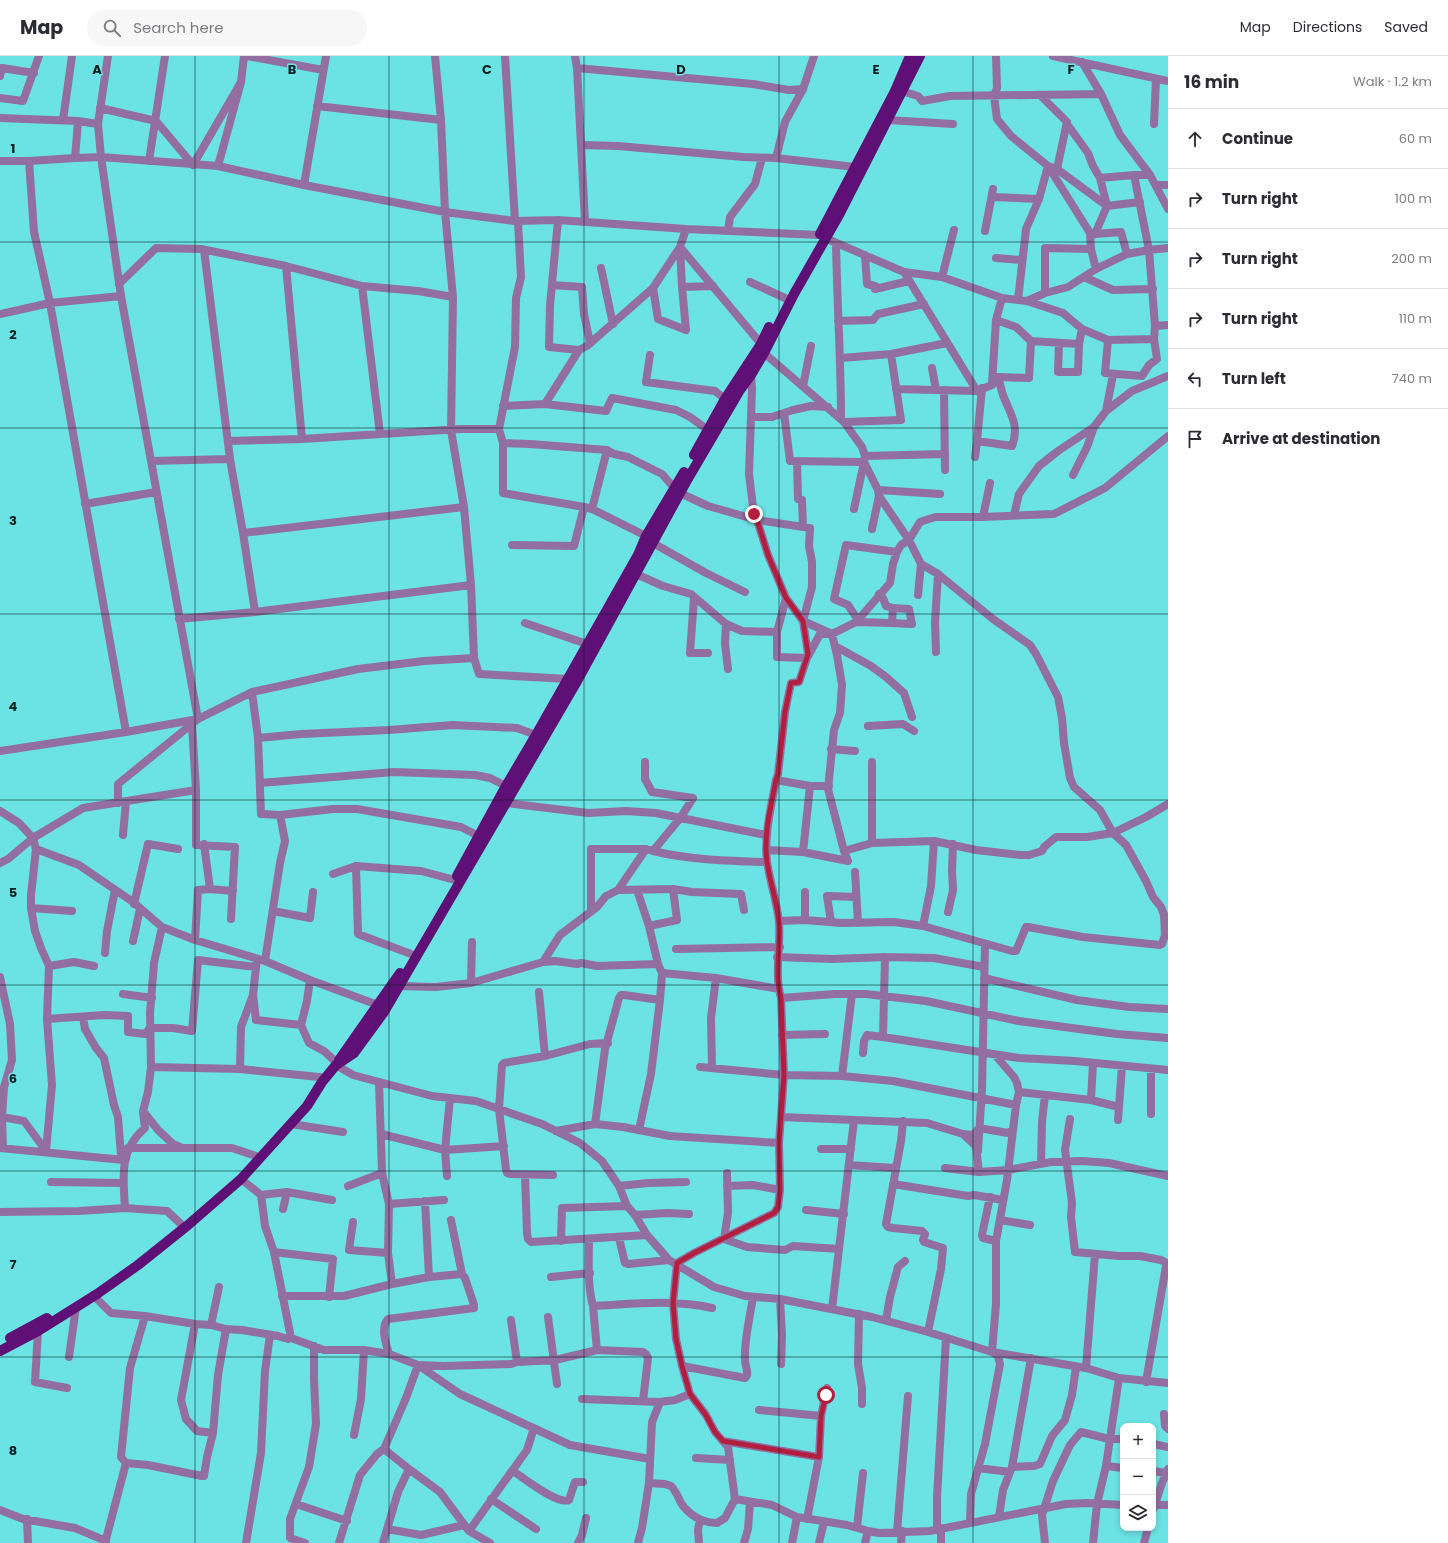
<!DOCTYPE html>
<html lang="en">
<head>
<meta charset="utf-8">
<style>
	:root { --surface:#fff; --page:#f7f7f7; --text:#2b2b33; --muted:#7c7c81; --line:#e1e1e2 }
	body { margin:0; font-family:Poppins,sans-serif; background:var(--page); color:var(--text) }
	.controls { position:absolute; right:12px; bottom:12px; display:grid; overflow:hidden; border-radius:8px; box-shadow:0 2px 6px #0003 }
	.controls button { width:36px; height:36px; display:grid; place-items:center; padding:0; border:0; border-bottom:1px solid var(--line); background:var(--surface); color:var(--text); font:20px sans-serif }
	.stop { position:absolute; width:12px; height:12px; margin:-9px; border:3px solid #b21f3e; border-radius:50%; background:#fff }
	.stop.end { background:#b21f3e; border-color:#fff; box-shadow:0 1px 4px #0008 }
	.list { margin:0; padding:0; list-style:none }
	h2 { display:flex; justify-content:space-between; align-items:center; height:52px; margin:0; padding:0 16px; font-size:17px }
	h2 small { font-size:13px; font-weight:400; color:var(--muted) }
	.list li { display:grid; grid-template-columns:26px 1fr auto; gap:12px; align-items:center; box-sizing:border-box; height:60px; padding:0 16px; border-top:1px solid var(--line) }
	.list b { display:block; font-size:15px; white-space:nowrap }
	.list em { font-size:13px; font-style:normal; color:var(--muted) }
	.icon { flex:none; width:22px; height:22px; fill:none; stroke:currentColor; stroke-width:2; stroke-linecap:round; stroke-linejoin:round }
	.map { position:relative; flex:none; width:1168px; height:1487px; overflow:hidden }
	header { display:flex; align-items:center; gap:24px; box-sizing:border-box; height:56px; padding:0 20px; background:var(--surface); border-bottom:1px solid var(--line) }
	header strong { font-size:19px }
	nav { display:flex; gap:22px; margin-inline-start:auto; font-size:14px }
	.search { width:280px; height:36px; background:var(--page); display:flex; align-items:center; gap:10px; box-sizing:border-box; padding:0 14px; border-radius:22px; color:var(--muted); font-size:15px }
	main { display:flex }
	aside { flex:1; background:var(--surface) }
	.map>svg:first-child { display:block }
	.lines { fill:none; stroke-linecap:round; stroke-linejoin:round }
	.street { stroke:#926ea1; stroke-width:8 }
	.primary { stroke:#5f1077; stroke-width:10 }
	.route { stroke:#b21f3e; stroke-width:5 }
	.grid { fill:none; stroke:#041e1f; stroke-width:1; stroke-opacity:0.55 }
	.grid-label { font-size:13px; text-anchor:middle; font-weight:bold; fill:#041e1f; stroke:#6be2e3; stroke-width:3; stroke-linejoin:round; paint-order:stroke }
</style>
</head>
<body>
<header>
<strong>Map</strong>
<div class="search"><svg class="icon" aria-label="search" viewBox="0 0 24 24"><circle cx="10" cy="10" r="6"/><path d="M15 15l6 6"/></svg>Search here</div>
<nav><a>Map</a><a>Directions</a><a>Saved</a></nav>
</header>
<main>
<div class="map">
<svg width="1168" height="1487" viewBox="0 0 1168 1487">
	<rect width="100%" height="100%" fill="#6be2e3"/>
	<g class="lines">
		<!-- street -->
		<path class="street" d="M108,0L98,68L101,101L121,240L198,663L126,676
			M247,0L323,14
			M435,0L441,64L445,156L453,241L451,374L464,451L471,529L474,602
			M505,0L515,165
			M575,0L577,12L753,28L789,34L803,33
			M996,0L997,32L994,40L997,63L1011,80L1048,110L1090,177L1091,193
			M1053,0L1168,25
			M1082,6L1101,38L1120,79L1150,119L1168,153
			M577,12L585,166
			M0,20L2,12L34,17
			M901,35L918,40L922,45L950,40L1101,38
			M1040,39L1067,66L1057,113
			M0,42L23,45L39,0
			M317,50L441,64
			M100,52L156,65L193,109L241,26
			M0,62L78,65L98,68
			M63,64L72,0
			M888,64L953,68
			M1067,68L1088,97L1093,110L1100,122L1134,119
			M1154,68L1156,23
			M582,89L618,90L743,101L776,102L855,111
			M75,102L78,65
			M776,102L785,66L803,33L814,0
			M0,105H29L75,102L101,101L218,110L304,129L445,156L515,165L558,164L686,173L819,179
			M29,105L34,176L50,247L121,240
			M149,105L165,0
			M218,110L241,26L244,0
			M1048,110L1057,113L1107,150L1140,146
			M304,129L326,0
			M1156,129H1168
			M992,141L1039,143
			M558,164L550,249L549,291L579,294
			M686,173L680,191L761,288
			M728,175L730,161L755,128L762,102
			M985,175L993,133
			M1091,177L1095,178L1121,176L1127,198
			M1095,178L1107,150L1100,122
			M825,182L904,216L942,221L1002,242L1027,245L1063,257L1082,273L1108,284L1154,283L1155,270L1149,194L1134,119H1150
			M836,187C837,246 841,304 841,362
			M204,194L230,403L243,477L255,556
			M865,199L867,228L875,230V233L909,225
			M996,202L1022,204
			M286,210L302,383
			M601,212L613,268
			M904,216L977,335
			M942,221L954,174
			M1084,221L1113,234L1153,233
			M750,226L785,242
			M119,228L156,192L201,193L286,210L362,230L380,378
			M552,229L582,231L584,258L590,287
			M362,230L418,235L453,241
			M653,232L658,263L686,274L682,231L713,230
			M1045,237V192L1091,193L1096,213
			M1018,244L1026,173L1039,143L1048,110
			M1027,245L1045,237L1068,231L1096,213L1127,198L1149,194L1168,192
			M0,258L50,247L126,676L0,695
			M996,264L1016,271L1031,285L1079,288L1082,273
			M838,265L873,264L878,258L924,248
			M1155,270L1168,269
			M1108,284L1105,317L1142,320L1149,309L1157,303L1154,283
			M1059,287L1058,316H1078L1079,288
			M764,297L844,366L862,391L865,400L864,406L878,434L879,440L909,484L921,508L938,518L993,563L1030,589L1036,598L1058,641L1062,662L1064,687L1070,722L1074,731L1100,754L1113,777L1126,789L1146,825L1153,841L1161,851L1164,859L1168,861
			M650,299L646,326L715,335L725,343
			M841,302L891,298L947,287
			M932,312L936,334
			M751,319L752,333L749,418L754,459L757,464L768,499L786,542L803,565L832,578L837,599L842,629L840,657L834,674L828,733L844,795
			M992,328L996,264L1002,242
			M803,330L811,290
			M896,333L977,335L992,329L998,321L1029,322L1031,285
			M944,334L945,414
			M545,348L579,294L587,290L653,232L680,191L682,231
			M503,350L545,348L606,355L612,342L676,354L690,361L708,374
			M1106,355L1113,319
			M784,357L790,405L864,406L854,453
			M751,361H772L793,354L811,350L828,351
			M844,366L901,364L891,298
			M499,373L515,291L516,242L521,221L518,166
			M228,385L302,383L460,373H499L503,387L530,388L607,394L614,398L628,401L662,418L675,433
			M977,385L982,332
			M503,387V437L584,451L592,453L646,480
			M865,400L945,398
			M975,401L977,385L1012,390C1020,369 1010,358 1003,339C1001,333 1000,327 998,321
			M151,405L230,403
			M797,406L798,443L802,444L803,470
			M1073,419L1087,391L1094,371L1106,355L1132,335L1168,320
			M878,434L940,438
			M680,437L708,450L757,464L810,472L809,490L812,506V531L803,565L808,598
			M85,448L156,436
			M592,453L607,394
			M1014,459L1019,438L1039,410L1058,395L1094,371
			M983,461L990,427
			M872,473L879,440
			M243,477L464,451
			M653,487L706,517L745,536
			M512,489L574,490L584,451
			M897,496L846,489L834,543L848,549L858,564L890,527L893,508L897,496L901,489L909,484L920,466L935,461H983L1054,458L1105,432L1168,380
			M636,518L663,530L691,538L726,568L742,575L777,576
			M879,538L883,542L886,550L893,552L892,567L912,568L909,553L893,552
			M918,539L921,508
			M694,542L690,597H708
			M786,542L777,576V601L807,602
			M179,563L255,556L471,529
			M856,566L892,567
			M525,567L587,588
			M726,568L725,588L728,613
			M835,590L871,610L886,621L904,637L912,661
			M936,596L935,566L938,518
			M252,636L258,682L261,758L280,759L285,785L280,807L265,905
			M192,669L196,734V789L235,791L231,863
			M868,670L903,668L914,675
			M258,682L301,678L389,674L453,669L517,672L536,679
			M831,693L855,695
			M872,706V787
			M776,724L810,730H829
			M260,727L394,716L475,719L490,722L506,730
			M118,747V728L198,663L252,636L358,613L424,605L474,602L479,618L568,623
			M506,747L588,757L626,755L656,757L766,779
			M0,755L19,767L33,782L36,793L79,809L133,846L162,871L195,884L265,905L310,924L378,949
			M280,759L333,753H357L461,771L479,780
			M123,779L126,745
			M204,788L210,833
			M36,793L31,839V852L35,875L41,892L49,910L47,963L52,1029L46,1095
			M766,794L803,796L848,805L844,795L872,787L934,785L976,794L1021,799H1029L1042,795L1044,791L1056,781H1087L1113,777L1146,761L1168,748
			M653,795C690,804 729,805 767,806
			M803,796L810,730
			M0,807L8,803L33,782L83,752L196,734
			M855,816L858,867
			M333,818L356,810
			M618,834L673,833L692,836L741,838L744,854
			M637,834L649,870L658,908L662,917L660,944L651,1018L639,1074
			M805,836V864
			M134,848L148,788L178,793
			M31,852L72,855
			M273,855L310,862L313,836
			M591,855V793H646
			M948,856L953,834L952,814L953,788
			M779,865L805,864L841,867L894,866L923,870L1012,895H1016L1026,871H1028L1083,881L1160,889L1162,888L1165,879L1164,859
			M831,866L827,840L856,841
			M649,870L677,864L673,833
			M923,870L931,830L934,785
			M162,871L154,907L150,957L151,1011L240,1013L319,1021
			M195,884L198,834L210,833L233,835
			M133,885L140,853
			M676,893L780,891
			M105,897L107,875L115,834
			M411,898L358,878L356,810L421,815L455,824
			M777,901L833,903L885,901L934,902L984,911
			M885,901L883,981L1019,1002L1075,1005L1168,1014
			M543,906L555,905L577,908L581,907L597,910L658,908
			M49,910L74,906L94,910
			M662,917L716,922L779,933
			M0,921L10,968L12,1004L4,1031L2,1061L3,1092
			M984,922L1077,944L1129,951L1168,953
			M471,927L472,886
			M399,930L436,931L471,927L543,906L560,879L597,851L606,840L618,834L646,793L653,795L681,761L693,742L652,736L645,723V706
			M539,936L545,1000
			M123,938L152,942
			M253,939L256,964L301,969L309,987L324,995L337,1007
			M781,942L835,938H866L926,945L1019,965L1117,978L1168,982
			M83,961L85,973L96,992L104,1002L114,1049L118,1061L121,1100L124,1104
			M47,963L104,959L128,960V976L145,978L150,972H173L192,975L198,904L256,911L257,903
			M301,969L307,945L310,924
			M782,979L825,978
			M863,997L864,985L867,979L883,981
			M336,1009L353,1019L432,1040L476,1045L542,1068L580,1087L602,1105L619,1130L627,1150L635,1159L647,1179L669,1204L714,1231L745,1240L780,1243L872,1261L928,1276L992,1296L1086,1312L1119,1322L1168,1327
			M151,1011L148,1036L143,1055L158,1074L173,1088L182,1092H232L256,1100
			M700,1011L784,1019L842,1020L893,1025L1016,1049
			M712,1012L711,962L716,922
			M240,1013L241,971L253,939L256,911
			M842,1020L852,938
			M379,1026L382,1117L389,1148L388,1197L392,1228
			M1019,1036L1091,1044L1119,1051
			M1091,1044L1093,1007
			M1151,1058V1013
			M2,1061L24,1065L46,1095
			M781,1061L927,1067L963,1078L976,1090L979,1116
			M1070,1063L1065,1094L1072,1147L1071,1161L1075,1196L1119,1200H1140L1161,1204L1165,1206L1166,1210L1146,1326
			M1118,1064L1122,1010
			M903,1065L901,1085L886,1168L888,1171L893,1172L922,1175L925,1178L923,1184L924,1186L943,1192L941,1213L928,1276
			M291,1068L343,1076
			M595,1068L605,993L619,942L621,939H624L660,944
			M556,1075L595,1068L623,1071L670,1080L779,1087
			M381,1078L445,1094L504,1090
			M963,1078L973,1079L979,1072L1008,1077L1013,1074L1016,1049L1019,1036L1017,1027L1014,1021L995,999
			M0,1092L124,1104
			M128,1092H181
			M821,1093H851
			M978,1095L982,1033L985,888
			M1041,1107L1042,1066L1045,1039
			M849,1109L895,1112
			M945,1112L979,1116L1008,1114L1051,1106L1082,1105L1109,1107L1168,1120
			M727,1117L728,1157L724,1183L747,1191L785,1194L793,1190L839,1193
			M525,1119L527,1177L528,1183L531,1186L647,1179
			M553,1119L510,1118L507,1117L506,1114L499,1053L502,1009L504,1007L545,1000L590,988L608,987
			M447,1120L445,1094L450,1042
			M241,1123L261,1139L265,1170L274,1196L291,1282
			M51,1126L123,1127
			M893,1128L968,1140L974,1139L1003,1144
			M348,1130L382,1117
			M619,1130L648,1127L686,1126
			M727,1130L753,1129L780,1134
			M261,1139L287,1136L332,1144
			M990,1141L982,1179L983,1182L996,1185
			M425,1145L429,1221
			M389,1148L444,1144
			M125,1152C123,1121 119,1094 145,1072L143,1056
			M283,1153L287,1136
			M806,1154L844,1158
			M0,1156L79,1155L125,1152L167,1155L181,1168
			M635,1159L667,1157L689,1158
			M451,1164L462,1218
			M1000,1164L1030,1169
			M353,1166L349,1194L388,1197
			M619,1182L625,1207L628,1208L669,1204
			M589,1183C589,1206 587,1228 593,1250
			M561,1185L562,1152L627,1150
			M274,1196L333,1203L329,1241
			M551,1221L590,1217
			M93,1239L111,1257L145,1260L195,1268L211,1269L226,1273L242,1274L278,1280L288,1283L291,1282L324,1294H364L389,1298L418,1309L444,1310L511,1308L517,1306L555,1304L597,1294L593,1250C633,1248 673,1243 712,1252
			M282,1240H344L392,1228L429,1221L462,1218L465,1222L474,1249V1252L388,1263C380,1273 386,1287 389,1298
			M780,1243L782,1279L781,1308
			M832,1253L854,1064
			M859,1258L858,1308L862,1332V1348
			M145,1260L130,1312L121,1401L126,1407L148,1409L202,1420H204L207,1401L213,1377L218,1319L226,1273
			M548,1261L557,1328
			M511,1264L517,1306
			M886,1264L890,1241L898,1211L905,1205
			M195,1268L181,1344L186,1363L197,1375L213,1377
			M211,1269L219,1231
			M38,1275L35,1326L67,1332
			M597,1294L643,1296L646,1298L648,1302L643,1345
			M69,1301L76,1251
			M682,1310L745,1322C750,1317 745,1311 745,1304C744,1284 750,1261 753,1241
			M1086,1312L1095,1198
			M690,1338L675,1344L660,1346L652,1366L649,1427L665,1428L671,1430C676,1435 678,1441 681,1447C689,1459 702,1467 717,1467L725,1462L735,1443L728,1391L715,1376L706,1359L690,1338L682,1310L676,1283L673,1247L677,1207L694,1197L774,1157L778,1151L780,1134L779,1087L784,1019L781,942C774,917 781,891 779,866C777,846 770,826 767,806C764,779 771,751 776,724L778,718L785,656L791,627L799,626L807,602L820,578H832L856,566L858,564
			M582,1343L660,1346
			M759,1354L821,1360
			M1164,1358L1165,1370L1168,1373
			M354,1379L361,1343L364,1294
			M723,1385L819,1401
			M1153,1388L1168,1391
			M384,1393L409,1413L440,1436L469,1475L490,1487
			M696,1402L730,1404
			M1106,1410L1123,1412
			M1012,1411L1031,1302
			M978,1412L1010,1416
			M513,1415C524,1422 557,1449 569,1444L575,1426H583
			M1153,1415L1166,1417
			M491,1443L536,1473
			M735,1443L772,1449L797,1461L847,1469L868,1475L879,1477L930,1475L1066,1448L1088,1447L1123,1449
			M296,1448L347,1465
			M1153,1449H1168
			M0,1454L23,1463L75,1472L106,1485
			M1153,1454L1162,1427L1168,1413
			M999,1461L1003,1434L1012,1411L1034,1410L1040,1408L1052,1380L1065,1364L1072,1339L1076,1311
			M27,1463L28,1487
			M807,1463L819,1401L821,1360L827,1332
			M970,1466L971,1438L985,1388L1000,1308L998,1300L992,1296L996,1248V1185L1007,1124L1013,1074
			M857,1471L863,1417
			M941,1472V1487
			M387,1473L421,1479L464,1469
			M937,1473V1441L946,1282
			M469,1475L527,1394L534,1372
			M897,1476L908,1340
			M105,1487L126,1407
			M246,1487L261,1397L265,1315L270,1279
			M305,1487L290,1482V1463L309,1411L316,1368L314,1323V1290
			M339,1487L360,1419L377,1398L384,1393L406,1342L418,1309L460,1338L570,1389L650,1403
			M383,1487L398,1436L409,1413
			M578,1487L582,1479L586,1462
			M638,1487L642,1472L649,1427
			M699,1487L698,1474L700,1464
			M744,1487L748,1473L750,1446
			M792,1487L797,1461
			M819,1487L824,1466
			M865,1487L868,1475
			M901,1487L902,1475
			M1045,1487L1042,1459L1053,1425L1070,1389L1081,1376L1109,1383H1123
			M1093,1487L1097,1448L1106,1410L1119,1322
			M1144,1487L1148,1472"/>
		<!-- primary -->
		<path class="primary" d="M820,178L895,35L910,0
			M694,399L725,343L761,288L769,271
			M457,820L506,730L536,679L638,499L646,480L684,416
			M339,1004L400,917
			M10,1282L47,1262
			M0,1295L38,1275L97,1238L138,1209L188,1169L241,1123L307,1050L322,1026L336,1009L354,997L384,956L576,627L686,426L740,334L751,319L764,297L794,238L839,159L920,0"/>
	</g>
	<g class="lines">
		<!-- route -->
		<path class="route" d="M754,458L757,464L768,499L786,542L803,565L808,598L799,626L791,627L785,656L778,718L776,724C771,751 763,779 767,806C770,826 777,846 779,866C781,891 774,917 781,942L784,1019L779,1087L780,1134L778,1151L774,1157L694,1197L677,1207L673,1247L676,1283L682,1310L690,1338L706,1359L715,1376L723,1385L819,1401L821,1360L826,1339"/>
	</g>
	<!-- grid -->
	<path class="grid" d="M195,0V1487M389,0V1487M584,0V1487M779,0V1487M973,0V1487M0,186H1168M0,372H1168M0,558H1168M0,744H1168M0,929H1168M0,1115H1168M0,1301H1168"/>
	<g class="grid-label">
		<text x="97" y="18">A</text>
		<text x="292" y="18">B</text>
		<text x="487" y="18">C</text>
		<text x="681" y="18">D</text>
		<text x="876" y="18">E</text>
		<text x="1071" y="18">F</text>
		<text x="13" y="97">1</text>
		<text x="13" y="283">2</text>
		<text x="13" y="469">3</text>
		<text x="13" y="655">4</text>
		<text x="13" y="841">5</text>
		<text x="13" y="1027">6</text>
		<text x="13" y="1213">7</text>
		<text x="13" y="1399">8</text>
	</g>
</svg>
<div class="controls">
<button>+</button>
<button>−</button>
<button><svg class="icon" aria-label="layers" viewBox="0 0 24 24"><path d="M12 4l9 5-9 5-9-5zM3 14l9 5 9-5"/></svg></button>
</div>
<div class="stop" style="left:826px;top:1339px"></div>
<div class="stop end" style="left:754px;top:458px"></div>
</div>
<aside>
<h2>16 min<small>Walk · 1.2 km</small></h2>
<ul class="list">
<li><svg class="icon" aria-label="ahead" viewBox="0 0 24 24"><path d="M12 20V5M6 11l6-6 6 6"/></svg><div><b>Continue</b></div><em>60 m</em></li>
<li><svg class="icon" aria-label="right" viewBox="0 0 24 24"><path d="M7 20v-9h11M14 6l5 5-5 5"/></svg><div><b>Turn right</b></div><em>100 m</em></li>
<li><svg class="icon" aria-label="right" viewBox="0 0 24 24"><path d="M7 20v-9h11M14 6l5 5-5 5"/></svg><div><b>Turn right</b></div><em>200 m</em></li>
<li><svg class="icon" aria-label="right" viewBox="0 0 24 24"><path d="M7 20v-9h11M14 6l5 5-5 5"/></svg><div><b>Turn right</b></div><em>110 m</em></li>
<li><svg class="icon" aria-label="left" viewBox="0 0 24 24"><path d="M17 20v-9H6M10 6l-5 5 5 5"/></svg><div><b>Turn left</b></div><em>740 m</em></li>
<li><svg class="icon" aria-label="arrive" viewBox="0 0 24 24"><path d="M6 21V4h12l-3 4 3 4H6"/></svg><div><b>Arrive at destination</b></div></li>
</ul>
</aside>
</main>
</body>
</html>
